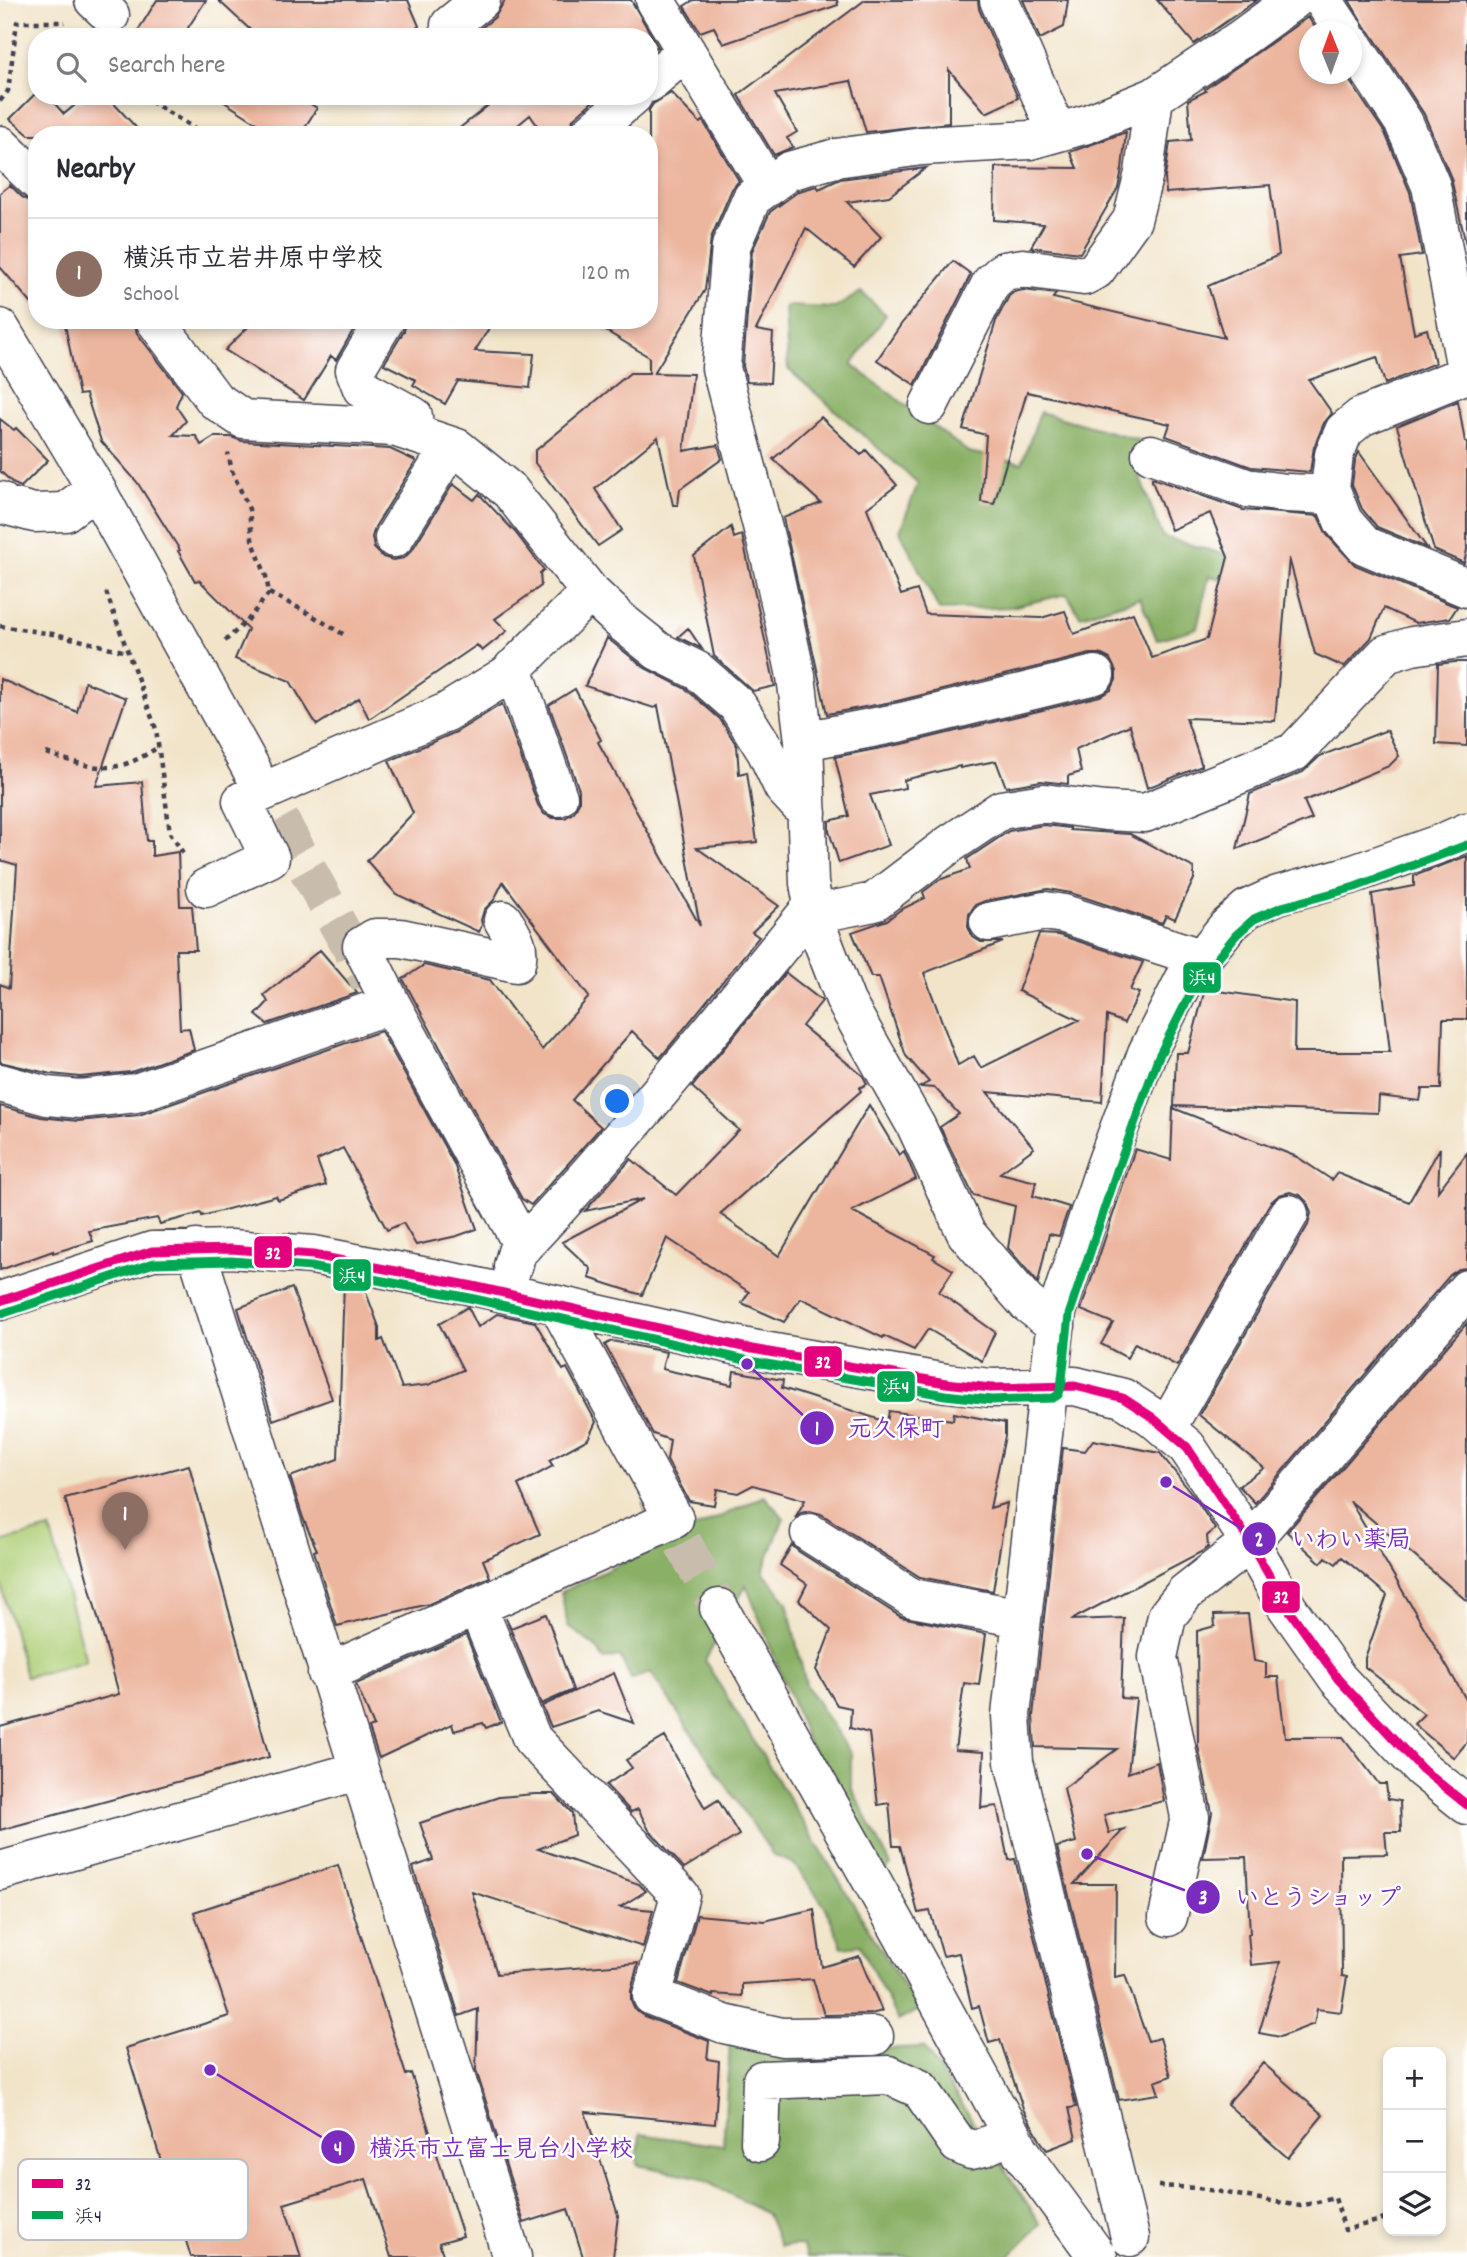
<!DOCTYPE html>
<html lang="en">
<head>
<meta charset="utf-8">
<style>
	:root { --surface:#fff; --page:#f2f2f3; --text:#2b2b33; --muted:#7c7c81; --line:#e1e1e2; --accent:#7c3aed }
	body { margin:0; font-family:Dekko,"Klee One",sans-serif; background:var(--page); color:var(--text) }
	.controls { position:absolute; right:21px; bottom:21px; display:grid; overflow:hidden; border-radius:14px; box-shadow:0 4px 10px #0003 }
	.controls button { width:63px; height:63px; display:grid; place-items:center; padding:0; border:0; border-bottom:2px solid var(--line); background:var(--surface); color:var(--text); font:35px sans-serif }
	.compass { position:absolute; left:1299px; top:21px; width:63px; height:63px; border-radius:50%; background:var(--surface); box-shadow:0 4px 10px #0003; rotate:359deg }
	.you { position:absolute; left:618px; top:1102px; width:24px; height:24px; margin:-18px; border:5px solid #fff; border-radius:50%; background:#1a73e8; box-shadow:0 0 0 10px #1a73e833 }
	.badge { display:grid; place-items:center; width:46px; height:46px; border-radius:50%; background:var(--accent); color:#fff; font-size:23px; font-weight:700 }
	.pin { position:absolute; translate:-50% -58px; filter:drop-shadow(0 2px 4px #0008) }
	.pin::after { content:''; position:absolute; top:37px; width:24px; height:21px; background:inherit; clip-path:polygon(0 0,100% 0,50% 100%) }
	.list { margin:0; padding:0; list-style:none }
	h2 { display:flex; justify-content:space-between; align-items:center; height:91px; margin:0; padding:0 28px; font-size:30px }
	h2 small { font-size:23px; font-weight:400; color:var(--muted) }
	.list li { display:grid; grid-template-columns:46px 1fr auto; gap:21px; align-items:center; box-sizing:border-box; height:112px; padding:0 28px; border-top:2px solid var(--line) }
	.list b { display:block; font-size:26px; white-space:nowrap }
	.list p { margin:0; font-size:23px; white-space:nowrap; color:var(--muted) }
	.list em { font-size:23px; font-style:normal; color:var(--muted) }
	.icon { flex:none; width:38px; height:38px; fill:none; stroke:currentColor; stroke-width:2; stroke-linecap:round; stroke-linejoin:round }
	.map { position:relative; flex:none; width:1467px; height:2257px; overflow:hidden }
	.search { position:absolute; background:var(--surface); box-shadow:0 4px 10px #0003; left:28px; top:28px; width:630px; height:77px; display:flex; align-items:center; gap:18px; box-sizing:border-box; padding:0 24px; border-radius:28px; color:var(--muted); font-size:26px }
	.panel { position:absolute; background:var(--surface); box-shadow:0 4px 10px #0003; left:28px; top:126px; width:630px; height:203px; border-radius:28px }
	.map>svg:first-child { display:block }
	.green { fill:#adcd74; stroke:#687858; stroke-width:2 }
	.forest { fill:#8ab066; stroke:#566950; stroke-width:2 }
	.building { fill:#ecb59e }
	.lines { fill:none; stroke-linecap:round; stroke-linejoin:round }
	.minor-tunnel { stroke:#c8bdad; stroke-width:38; stroke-dasharray:38 19; stroke-linecap:butt }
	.minor-casing { stroke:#413f50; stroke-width:41 }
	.path { stroke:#413f50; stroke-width:4.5; stroke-dasharray:5 5; stroke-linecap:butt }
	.minor { stroke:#fff; stroke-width:38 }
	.bus-1-casing { stroke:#fff; stroke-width:14 }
	.bus-2-casing { stroke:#fff; stroke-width:14 }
	.bus-1 { stroke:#e5007d; stroke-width:9 }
	.bus-2 { stroke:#00a651; stroke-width:9 }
	.key { fill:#fff; stroke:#bdbdc4; stroke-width:2 }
	.key-label { font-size:19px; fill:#22223b }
	.leader { fill:none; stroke:#7b2cbf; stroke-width:2.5 }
	.callout-dot { fill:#7b2cbf; stroke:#fff; stroke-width:2.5 }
	.mark-label { font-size:21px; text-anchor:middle; font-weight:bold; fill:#fff }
	.callout-label { font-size:24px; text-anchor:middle; font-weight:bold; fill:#7b2cbf; stroke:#fff; stroke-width:5; stroke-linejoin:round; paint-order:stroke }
	.line-badge { stroke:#fff; stroke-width:2.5 }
	.badge-label { font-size:19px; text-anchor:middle; font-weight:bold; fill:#fff }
</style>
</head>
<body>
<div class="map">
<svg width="1467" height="2257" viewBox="0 0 1467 2257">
	<rect width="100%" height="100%" fill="#fff"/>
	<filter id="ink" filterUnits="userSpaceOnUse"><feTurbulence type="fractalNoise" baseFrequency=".0143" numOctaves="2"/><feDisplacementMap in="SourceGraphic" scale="14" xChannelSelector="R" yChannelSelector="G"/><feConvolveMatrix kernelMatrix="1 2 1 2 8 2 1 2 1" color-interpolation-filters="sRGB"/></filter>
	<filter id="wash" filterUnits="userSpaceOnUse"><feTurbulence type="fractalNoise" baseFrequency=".00686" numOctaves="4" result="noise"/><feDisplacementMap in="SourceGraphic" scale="28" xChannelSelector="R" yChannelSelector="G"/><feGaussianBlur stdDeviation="1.57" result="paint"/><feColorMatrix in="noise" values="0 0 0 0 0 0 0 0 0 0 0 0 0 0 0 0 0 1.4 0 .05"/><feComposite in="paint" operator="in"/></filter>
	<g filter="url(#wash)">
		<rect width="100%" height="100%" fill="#f1e4c9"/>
		<!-- green -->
		<path class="green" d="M50,1529L86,1661L26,1677L0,1581V1542Z"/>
		<!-- forest -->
		<path class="forest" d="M861,292L886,315L852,365L968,452L1022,463L1040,412L1143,441L1138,473L1163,537L1287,572L1279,591L1209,576L1197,628L1157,640L1140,598L1080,616L1067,594L1011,607L939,610L900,531L918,483L788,369L785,306L835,308Z
			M764,1496L784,1518L763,1571L787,1602L806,1685L851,1754V1787L891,1865L882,1874L808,1742L746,1585L705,1661L918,2010L898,2021L860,1945L842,1947L826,1908L794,1864L773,1855L651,1673L631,1679L620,1656L603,1659L597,1648L568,1626L561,1592Z
			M730,2041L789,2052L924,2047L1041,2224L1008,2257H807L802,2245L780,2246L767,2214L698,2177L637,2165L640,2134L723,2146Z"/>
		<g id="blocks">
			<!-- building -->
			<path class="building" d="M157,0H206L182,37H134Z
				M218,0H408L419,26L400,37H258Z
				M505,0H631L658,47L649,50V37H475V33L495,17Z
				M694,0H837L838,5L723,44L714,27L700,32L684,6Z
				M865,0H978L979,9L1018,98L986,113L949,70V123L866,132L851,81L775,94L797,132L787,138L793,147L774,155L738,95Z
				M1023,0H1068L1064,27L1040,39Z
				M1157,0H1257L1194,44Z
				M1349,0H1467V249L1451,178L1424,114L1370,32L1365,27Z
				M1308,17L1318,32H1310V74H1345L1385,133L1410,192L1422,255L1400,258L1414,333L1427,329L1435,363L1385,384L1377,357L1309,380L1332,413L1324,423L1314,447L1310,472L1251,467L1166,436L1170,424L1027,392L994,504L981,502L986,435L963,429L996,321L1009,296L1014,292L1023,290L1056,294L1053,298L1224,338L1208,286L1279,255L1270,185L1166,193L1165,177L1170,142L1191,140L1188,100L1206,91L1205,89Z
				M37,92V96H48L64,114L86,96H107L143,135H29L10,119Z
				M671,93L700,123L703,121L739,181L732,189L711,238L705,290L654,373L693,374L684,451L718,445L722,459L680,489L678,505H673L658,437L595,489L622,530L598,546L535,463V451L630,373H649V357L588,320H649V110L653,104Z
				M215,96H298L317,108L300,135H276Z
				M500,96H599L574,118L567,130L559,135H544L530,115L506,135H451Z
				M1126,132L1122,169L1118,188L1080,253L1031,247L1044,224L994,220L995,167L1077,168L1070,152Z
				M926,168L889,196L847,202L881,237L854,267L806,228L756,330L773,333L770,383L747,382L743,366L752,251L770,212L799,191L817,186L819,189L840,179Z
				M10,185L22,197L31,202H37V310L0,267V193Z
				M953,261L971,274L915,385L877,360L902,323Z
				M64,320H133L137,333L182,392L176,406L186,421L173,435L196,436L201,445L214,437H231L242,441L390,449L416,461L375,527L372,537L374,548L383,557L393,560L404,558L412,550L453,484L474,500L479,494L515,532L544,570L540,573L541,586L495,619L507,631L482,651L477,645L369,719L359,698L317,725L290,681L235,659L248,629L199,580L195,581L178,551L180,550L137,482L101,441L86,394L79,395Z
				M255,320H359L336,360L331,356L304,400L225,350Z
				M407,320H494L475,351L534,354L530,388L458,381L445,404L413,385L416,380L384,364L404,331Z
				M1458,401L1465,442L1467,443V550L1464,563L1434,550L1397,426Z
				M821,417L861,455L866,450L897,485L867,508L901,595L917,590L926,614L1041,618L1065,611L1074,634L1133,613L1152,658L1207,639L1228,557L1210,513L1171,530L1152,481V478L1243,510L1318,516L1327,535L1355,565L1457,607L1450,618L1416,623L1384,608L1371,638L1344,667L1315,654L1289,558L1275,721L1186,718L1202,766L1147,788L1130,725L1076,749L1081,772L1068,776V784L1041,781L1006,787L996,761L960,768V766L904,780L905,788L870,795L889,845L839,863L829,831V821L849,816L835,757L907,743L1100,696L1111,690L1116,680V671L1110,659L1100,654H1090L897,701L827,714L783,518L821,503L773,459Z
				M0,419L14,430L16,428L48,460L21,487L14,484L0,471Z
				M1359,452L1427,548L1377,527L1362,509L1352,485L1355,461Z
				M731,527L734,538L742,535L775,686L753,691L714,656L694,556Z
				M688,628L702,649L678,637Z
				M607,638L645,668L686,689L720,719L737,746L739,774L747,772L757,842L697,848L779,906L752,932L759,937L660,1058L632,1031L572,1100L601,1127L531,1205L522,1199L403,979L424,965L490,980L542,1050L589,997L503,882L494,900L484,910L481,920L482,925L479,932L396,894L367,861L413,813L389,761L456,732L502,704L538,805L544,814L553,818H565L574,812L579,802V790L549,705L575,689L601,740L598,742L700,926L658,706L654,708L585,686Z
				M1455,662H1467V746L1436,744L1438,664Z
				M0,679L77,712L85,682L126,698L96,786L142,782L147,841H152V856L178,852L180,906H192L196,950H176L180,1029L189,1028L194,1050L131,1072L80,1077L51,1074L0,1062V984L9,988L17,865L0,860Z
				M1387,730L1399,756L1389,766L1304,801L1312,819L1237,849L1250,794L1303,772L1320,756Z
				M1044,825L1070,828V830L1130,834L1194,868V879L1175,919L1166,915L1162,923L1071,893L1048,889L985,901L975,905L969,914L968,927L973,937L981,942H1003L924,973L958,1065L974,1056L981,1068L1079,1020L1018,991L1039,934L1059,935L1143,962L1130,990L1139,993L1124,1023L1107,1016L1102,1102L987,1092L1034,1148L1000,1173L1036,1182L1033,1196L1069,1207L1059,1236L1049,1234L1038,1283L1008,1248L1015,1206L973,1195L940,1127L959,1114L935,1088L920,1087L929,1082L906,1056L879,977H871L852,932L887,920L900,910L925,898L923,892L939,880L970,869L967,859L1009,831Z
				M1467,856V1019H1443L1441,1089H1422L1420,1101L1379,1096L1378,1113L1174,1106L1176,1053H1188L1205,989L1295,1002L1294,1052H1390L1372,894L1414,886V876Z
				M320,950L357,993L267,1024L256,1015L268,1002L264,995Z
				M786,973L822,1001L802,1026L863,1076L867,1084L859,1088L861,1091L720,1214L779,1256L869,1105L899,1155L904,1151L916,1179L852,1211L935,1255L933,1258L953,1270L939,1292L995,1332L982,1361L928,1329L914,1350L884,1336L883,1338L801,1298L784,1322L742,1303L749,1292L667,1238L642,1295L589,1278L591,1269L562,1242L643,1199L585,1211L631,1159L676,1195L739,1130L692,1087Z
				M381,1031L454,1164L477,1229L457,1236L416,1245L403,1223L387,1230L343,1148L317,1160L326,1185L278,1200L276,1196L202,1216L201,1213L160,1224L157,1218L89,1231L93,1241L53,1253V1251L0,1270V1106L41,1117L78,1121L139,1115Z
				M1173,1108L1297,1157L1332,1180L1337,1173L1409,1202L1440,1148L1438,1191L1467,1153V1268L1459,1269L1450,1275L1255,1503L1239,1486L1264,1468L1199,1415L1308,1225L1311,1213L1307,1202L1300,1195L1290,1192L1279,1195L1270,1203L1177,1366L1135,1343L1127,1358L1101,1344L1113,1323L1081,1310L1135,1149L1171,1160Z
				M344,1283L364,1287L379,1327V1341L383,1339L402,1388L428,1385L463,1370L439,1324L468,1307L478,1327L497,1314L535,1322L563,1370L567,1368L596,1422L588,1439L549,1460L553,1466L518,1485L540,1534L483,1560L490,1577L429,1604L337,1626L314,1551L317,1550L303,1518L290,1477L338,1459Z
				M292,1288L332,1399L273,1420L238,1308Z
				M1467,1323V1601L1350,1501L1467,1701V1742L1454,1758L1414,1724L1424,1714L1365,1667V1658L1387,1595L1342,1557L1336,1564L1326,1557L1321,1563L1287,1532Z
				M612,1341L666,1352L662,1369L732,1385L734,1371L783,1380L782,1388L887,1422L889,1411L953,1420L954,1413L1005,1423V1436L990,1508L1007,1503L993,1591L920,1577L821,1514L810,1511L801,1513L795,1518L805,1500L753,1485L738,1493L717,1489L714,1505L689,1501L667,1460L670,1440L653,1434L605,1345Z
				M1093,1440L1160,1453L1195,1498L1215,1529L1207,1536L1208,1547L1203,1551L1071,1620L1124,1618L1121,1698L1136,1699L1128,1773L1157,1762L1164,1801L1104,1815L1109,1833L1124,1829L1074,1884H1116L1115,1977L1125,1975L1148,2041L1160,2038L1171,2076L1155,2082L1159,2094L1119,2100L1057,1847L1076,1842L1064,1788L1117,1749L1035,1747L1033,1716L1063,1448L1085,1451Z
				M189,1465L269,1757L0,1830V1727L119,1694L65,1498Z
				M792,1545L798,1551L901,1617L986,1634L979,1685L964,1683L955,1750L984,1752L981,1808L997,1806L1007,1855H1008L1009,1860L1015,1859L1076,2107L1069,2108L1076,2139L1047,2150L1040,2140L1024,2111L1000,2040L989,2043L979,2006L972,2008L959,1953L943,1956L930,1911L918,1913L900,1846H893L889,1803L878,1805L869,1733L850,1728L851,1708L837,1705L816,1670L831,1630L799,1600L807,1584L780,1565Z
				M546,1614L573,1690L541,1704L506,1618L511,1628Z
				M1248,1614L1254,1661L1266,1663V1677H1278L1285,1737H1343L1379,1784H1386L1388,1799L1400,1801L1401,1832H1385L1387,1854L1341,1855L1342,1976L1347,1977L1341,2012L1317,2009L1314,2024L1280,2037L1259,2033L1280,1962L1251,1965L1248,1934H1250L1246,1857L1203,1858L1212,1813L1198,1746L1197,1631L1215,1626L1214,1615Z
				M466,1635L501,1722L486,1728L483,1723L454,1731L452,1724L379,1758L369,1728L374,1726L356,1684Z
				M614,1673L634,1723L598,1711L551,1727L542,1706Z
				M665,1737L705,1808L718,1800L739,1835L684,1868L649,1830L638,1809L631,1812L606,1785L632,1768L626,1760Z
				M535,1794H554L572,1813L574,1835L538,1849L639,1884L646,1891L620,1907L653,1910L643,1947L472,1892L497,1974L638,1963L631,1991V2001L635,2010L644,2016L709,2041L707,2059L719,2061L715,2124L585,2112L618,2215L613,2257H583L568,2209L524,2223L476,2070L478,2009L459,2016L413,1867L433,1860L420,1823L499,1797Z
				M338,1865L406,2075L411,2073L463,2236L439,2243L444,2257H391L366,2179L284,2204L301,2257H191L126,2048L229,2016L194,1912Z
				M814,1909L822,1967L859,1956L882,2011L871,2014L824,2015L813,1979L742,1984V1996L713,1994V1996L678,1983L697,1915L764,1921Z
				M1263,2063L1323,2115L1288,2158L1227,2104Z"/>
		</g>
	</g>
	<g filter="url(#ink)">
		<use href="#blocks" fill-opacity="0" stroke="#413f50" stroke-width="2"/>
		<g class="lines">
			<!-- minor-tunnel -->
			<path class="minor-tunnel" d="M252,770L370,982
				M655,1493L719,1608"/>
			<defs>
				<path id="minor" d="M94,0L110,15
					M655,0L768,187
					M999,0L1057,132
					M1323,0L1344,32
					M454,37L450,25L481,0
					M1352,44L1404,123L1431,186L1467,374L1361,417L1344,431L1334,455L1330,488L1343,521L1364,545L1467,588
					M649,83L686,51
					M588,135L633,96
					M0,145L37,181
					M155,320L215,400L243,419L394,427L457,448L510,491L590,592L623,623L658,651L698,671L737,705L766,751L783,787L807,813
					M385,320L355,370L362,388L413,416L414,431
					M0,328L96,489L252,770
					M929,405L991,283L1004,271L1023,268L1084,276L1096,270L1132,220L1144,173L1154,97
					M1151,454L1246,488L1286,493L1332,495
					M0,501L4,505L34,513L65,512L96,489
					M394,538L451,446
					M513,668L558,797
					M804,741L902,722L1095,675
					M206,888L270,858L242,801L447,712L507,675L590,592
					M814,914L874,902L950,844L1001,810L1044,803L1105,811L1145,813L1294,752L1386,654L1412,646L1467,638
					M503,920C512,935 521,946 516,963L401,938H375L362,946L391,1004L523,1246
					M989,922L1045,911L1064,914L1201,958
					M0,1083L47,1096L80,1099L136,1093L391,1004
					M196,1249L512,2257
					M513,1266L517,1252C621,1142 717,1024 813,906
					M0,1301L152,1251L231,1249L313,1255L473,1286L752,1349L946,1383L991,1388L1075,1386L1123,1398L1152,1417L1187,1447L1250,1542L1287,1607L1338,1679L1422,1769L1467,1805
					M1056,1325L1027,1303L966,1233L916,1126L846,1002L817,927L809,883L804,741L796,676L771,560L721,368L731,246L752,198L789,171L836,158L922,146L1030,140L1087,124L1154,97L1239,40L1294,0
					M1166,1429L1289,1214
					M810,1533L912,1598L1022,1618
					M477,1606L532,1739L680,1895L652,1996L724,2024L782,2037L874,2036
					M719,1608L904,1938L1021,2152L1098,2257
					M327,1673L674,1519L558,1305
					M0,1871L358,1771
					M1168,1917L1190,1817L1158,1657L1167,1616L1185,1593L1250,1542L1467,1289
					M760,2142L762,2080L889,2075L920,2089L958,2144L971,2150L984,2147L1012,2134
					M1130,2237L1014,1762L1011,1715L1057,1312L1106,1164L1147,1053L1184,980L1227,927L1247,909L1278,895L1351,875L1442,843L1467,832"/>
			</defs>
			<!-- minor casing -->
			<use href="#minor" class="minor-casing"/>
			<!-- path -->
			<path class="path" d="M142,96L205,135
				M0,101L8,91L17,22H65
				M106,592L156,729L170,833L185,856
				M269,593L303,610L343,634
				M0,626L59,635L127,652
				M225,641L247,621L269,593L266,576L252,539L249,509L232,471L228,453
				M46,753C94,769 114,777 158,747
				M1158,2186L1198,2188L1300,2206L1335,2198L1345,2230L1388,2218"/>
			<!-- minor -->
			<use href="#minor" class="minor"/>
			<defs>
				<path id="bus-1" d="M0,1301L152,1251L231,1249L313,1255L473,1286L752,1349L946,1383L991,1388L1075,1386L1123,1398L1152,1417L1187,1447L1250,1542L1287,1607L1338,1679L1422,1769L1467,1805"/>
				<path id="bus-2" d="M4,1313L154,1263L231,1261L311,1267L470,1298L750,1361L945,1395L991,1400L1053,1398L1058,1395L1061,1388L1069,1315L1118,1168L1158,1058L1194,987L1236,935L1254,919L1282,907L1355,887L1467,845"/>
			</defs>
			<!-- bus-1 casing -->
			<use href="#bus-1" class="bus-1-casing"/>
			<!-- bus-2 casing -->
			<use href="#bus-2" class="bus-2-casing"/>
			<!-- bus-1 -->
			<use href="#bus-1" class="bus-1"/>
			<!-- bus-2 -->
			<use href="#bus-2" class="bus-2"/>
		</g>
	</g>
	<!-- legend -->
	<rect x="18" y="2159" width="230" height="81" rx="10" class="key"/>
	<rect x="32" y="2179" width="31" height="9" fill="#e5007d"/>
	<rect x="32" y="2211" width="31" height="8" fill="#00a651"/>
	<g class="key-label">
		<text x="75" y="2190">32</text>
		<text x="75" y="2222">浜4</text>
	</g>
	<!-- callouts -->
	<path class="leader" d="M747 1364L817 1428M1166 1482L1259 1539M1087 1854L1203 1897M210 2070L338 2147"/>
	<g class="callout-dot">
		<circle cx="747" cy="1364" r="7"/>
		<circle cx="1166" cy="1482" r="7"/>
		<circle cx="1087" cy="1854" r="7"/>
		<circle cx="210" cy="2070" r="7"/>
		<circle cx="817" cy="1428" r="18"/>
		<circle cx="1259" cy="1539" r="18"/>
		<circle cx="1203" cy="1897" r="18"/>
		<circle cx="338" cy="2147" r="18"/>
	</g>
	<g class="mark-label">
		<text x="817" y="1435">1</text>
		<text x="1259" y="1546">2</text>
		<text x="1203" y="1904">3</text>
		<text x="338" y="2155">4</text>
	</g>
	<g class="callout-label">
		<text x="896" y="1436">元久保町</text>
		<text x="1351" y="1547">いわい薬局</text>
		<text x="1318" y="1905">いとうショップ</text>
		<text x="501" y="2156">横浜市立富士見台小学校</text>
	</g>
	<g class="line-badge">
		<rect x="1182" y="961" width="40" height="33" rx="7" fill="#00a651"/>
		<rect x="253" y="1235" width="40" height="34" rx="7" fill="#e5007d"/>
		<rect x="332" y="1258" width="40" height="34" rx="7" fill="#00a651"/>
		<rect x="803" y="1345" width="40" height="33" rx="7" fill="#e5007d"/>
		<rect x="876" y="1370" width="40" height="33" rx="7" fill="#00a651"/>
		<rect x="1261" y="1580" width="40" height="34" rx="7" fill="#e5007d"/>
	</g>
	<g class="badge-label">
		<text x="1202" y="984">浜4</text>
		<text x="273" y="1259">32</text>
		<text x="352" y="1282">浜4</text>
		<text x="823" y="1368">32</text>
		<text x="896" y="1393">浜4</text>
		<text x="1281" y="1603">32</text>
	</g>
</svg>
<div class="controls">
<button>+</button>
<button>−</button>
<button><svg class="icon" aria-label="layers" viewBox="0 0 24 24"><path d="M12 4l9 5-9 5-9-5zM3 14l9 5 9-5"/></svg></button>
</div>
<svg class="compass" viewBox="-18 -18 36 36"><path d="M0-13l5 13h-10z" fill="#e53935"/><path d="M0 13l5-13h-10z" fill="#7c7c81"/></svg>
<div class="you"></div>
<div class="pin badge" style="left:125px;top:1550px;background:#8d6e63">1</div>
<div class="search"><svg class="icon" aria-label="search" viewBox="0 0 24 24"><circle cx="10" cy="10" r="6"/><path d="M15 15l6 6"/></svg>Search here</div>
<section class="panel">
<h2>Nearby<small></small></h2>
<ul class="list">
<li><span class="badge" style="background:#8d6e63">1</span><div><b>横浜市立岩井原中学校</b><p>School</p></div><em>120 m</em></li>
</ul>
</section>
</div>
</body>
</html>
